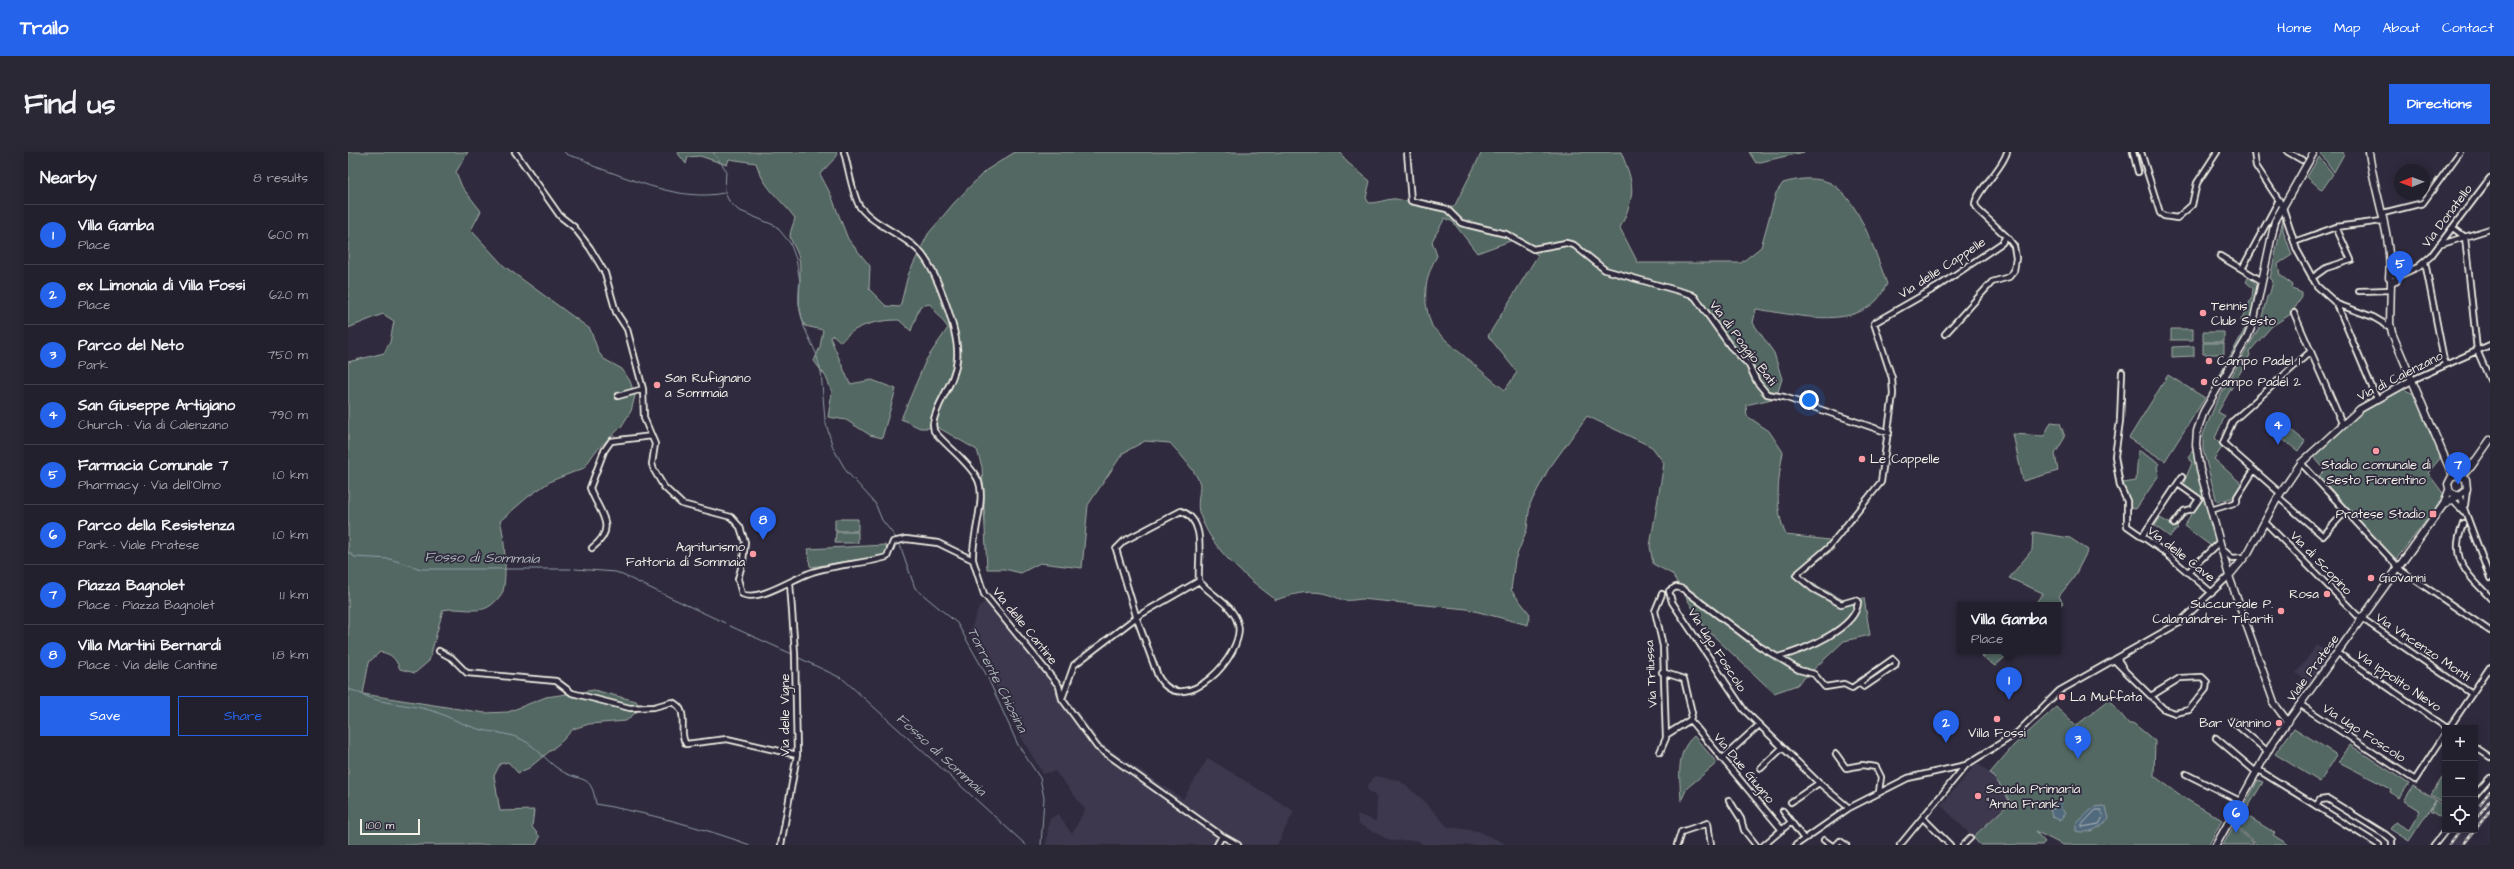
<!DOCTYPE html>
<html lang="en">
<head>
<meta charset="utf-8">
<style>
	:root { --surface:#23202e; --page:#2b2836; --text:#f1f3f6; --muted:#a3a3aa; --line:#403e4a; --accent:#2563eb }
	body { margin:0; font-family:"Architects Daughter",sans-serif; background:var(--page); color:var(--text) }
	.controls { position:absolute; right:12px; bottom:12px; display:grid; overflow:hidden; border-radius:0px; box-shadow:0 2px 10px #0003 }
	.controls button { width:36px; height:36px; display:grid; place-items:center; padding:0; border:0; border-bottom:1px solid var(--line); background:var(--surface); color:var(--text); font:20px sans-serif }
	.compass { position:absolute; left:2046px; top:12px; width:36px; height:36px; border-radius:50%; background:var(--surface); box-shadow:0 2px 10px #0003; rotate:269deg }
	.scale { position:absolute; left:12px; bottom:10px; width:60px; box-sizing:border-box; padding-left:4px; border:2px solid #f4f1e8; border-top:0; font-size:11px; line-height:14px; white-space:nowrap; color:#f4f1e8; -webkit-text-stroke:3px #2f2a3d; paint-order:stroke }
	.you { position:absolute; left:1461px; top:248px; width:14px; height:14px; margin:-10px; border:3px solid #fff; border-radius:50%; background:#1a73e8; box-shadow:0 0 0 6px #1a73e833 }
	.badge { display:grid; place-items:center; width:26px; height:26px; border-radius:50%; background:var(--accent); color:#fff; font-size:13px; font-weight:700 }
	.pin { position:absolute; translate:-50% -33px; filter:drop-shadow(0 1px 2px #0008) }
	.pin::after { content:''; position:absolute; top:21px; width:14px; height:12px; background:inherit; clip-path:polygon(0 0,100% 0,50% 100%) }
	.popup { position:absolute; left:1609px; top:450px; width:104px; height:52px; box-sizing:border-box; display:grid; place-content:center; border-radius:0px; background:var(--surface); filter:drop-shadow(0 1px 3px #0005); font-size:13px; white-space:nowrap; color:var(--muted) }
	.popup b { font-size:15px; color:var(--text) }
	.popup::after { content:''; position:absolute; left:50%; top:100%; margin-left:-8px; border:8px solid transparent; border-top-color:var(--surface) }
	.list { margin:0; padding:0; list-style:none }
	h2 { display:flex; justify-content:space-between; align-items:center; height:52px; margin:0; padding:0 16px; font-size:17px }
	h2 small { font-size:13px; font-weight:400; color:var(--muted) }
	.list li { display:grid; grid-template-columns:26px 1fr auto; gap:12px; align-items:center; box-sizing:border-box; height:60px; padding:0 16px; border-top:1px solid var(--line) }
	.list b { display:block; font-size:15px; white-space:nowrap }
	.list p { margin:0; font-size:13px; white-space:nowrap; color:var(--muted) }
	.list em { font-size:13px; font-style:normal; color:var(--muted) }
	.actions { display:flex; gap:8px; padding:12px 16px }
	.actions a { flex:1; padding:9px 0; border:1px solid var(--accent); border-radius:0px; text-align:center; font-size:14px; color:var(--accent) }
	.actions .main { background:var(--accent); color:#fff }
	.icon { flex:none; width:22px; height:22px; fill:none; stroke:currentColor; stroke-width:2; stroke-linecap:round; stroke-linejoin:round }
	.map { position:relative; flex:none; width:2142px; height:693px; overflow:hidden; border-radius:0px }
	header { display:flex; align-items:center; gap:24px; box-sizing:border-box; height:56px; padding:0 20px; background:var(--accent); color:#fff }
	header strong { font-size:19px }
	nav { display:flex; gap:22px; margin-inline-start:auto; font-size:14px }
	.intro { display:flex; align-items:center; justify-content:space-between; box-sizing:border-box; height:96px; padding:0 24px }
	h1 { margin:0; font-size:28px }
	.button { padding:10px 18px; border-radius:0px; background:var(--accent); color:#fff; font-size:14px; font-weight:700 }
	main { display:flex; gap:24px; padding:0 24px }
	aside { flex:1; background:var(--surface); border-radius:0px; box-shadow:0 2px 10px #0003 }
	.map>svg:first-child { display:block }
	.built { fill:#3c384e }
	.green { fill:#526863; stroke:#a3aca6; fill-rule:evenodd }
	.water { fill:#51697c; stroke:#929fa7 }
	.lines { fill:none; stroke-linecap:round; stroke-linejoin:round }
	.shore { stroke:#b3bbbd; stroke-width:1 }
	.stream { stroke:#929fa7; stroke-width:1 }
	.street-casing { stroke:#f4f1e8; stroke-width:8 }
	.secondary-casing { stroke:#f4f1e8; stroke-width:9 }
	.street { stroke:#2f2a3d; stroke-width:4.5 }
	.secondary { stroke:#2f2a3d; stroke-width:6 }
	.rail-casing { stroke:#f4f1e8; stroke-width:2.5 }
	.rail { stroke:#2f2a3d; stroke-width:1; stroke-dasharray:3; stroke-linecap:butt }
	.poi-dot { fill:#ff9aa2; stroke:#2f2a3d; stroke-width:1.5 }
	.labels { text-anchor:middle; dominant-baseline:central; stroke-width:3.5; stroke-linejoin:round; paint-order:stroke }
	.street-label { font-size:13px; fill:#f4f1e8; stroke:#2f2a3d }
	.poi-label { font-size:13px; fill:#f4f1e8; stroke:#2f2a3d; text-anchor:start }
	.water-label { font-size:14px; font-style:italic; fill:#abb4b7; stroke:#2f2a3d }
</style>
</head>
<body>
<header>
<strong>Trailo</strong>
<nav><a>Home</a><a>Map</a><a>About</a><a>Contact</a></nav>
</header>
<div class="intro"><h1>Find us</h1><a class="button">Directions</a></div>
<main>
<aside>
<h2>Nearby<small>8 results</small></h2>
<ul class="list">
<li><span class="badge">1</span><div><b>Villa Gamba</b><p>Place</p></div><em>600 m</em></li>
<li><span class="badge">2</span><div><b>ex Limonaia di Villa Fossi</b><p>Place</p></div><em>620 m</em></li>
<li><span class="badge">3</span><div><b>Parco del Neto</b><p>Park</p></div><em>750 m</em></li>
<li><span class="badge">4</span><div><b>San Giuseppe Artigiano</b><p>Church · Via di Calenzano</p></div><em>790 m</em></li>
<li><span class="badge">5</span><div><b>Farmacia Comunale 7</b><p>Pharmacy · Via dell'Olmo</p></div><em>1.0 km</em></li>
<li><span class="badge">6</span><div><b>Parco della Resistenza</b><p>Park · Viale Pratese</p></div><em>1.0 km</em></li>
<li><span class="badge">7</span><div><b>Piazza Bagnolet</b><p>Place · Piazza Bagnolet</p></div><em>1.1 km</em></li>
<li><span class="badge">8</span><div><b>Villa Martini Bernardi</b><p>Place · Via delle Cantine</p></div><em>1.8 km</em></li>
</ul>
<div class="actions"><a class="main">Save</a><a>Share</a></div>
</aside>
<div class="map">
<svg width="2142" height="693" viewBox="0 0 2142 693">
	<rect width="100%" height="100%" fill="#2f2a3d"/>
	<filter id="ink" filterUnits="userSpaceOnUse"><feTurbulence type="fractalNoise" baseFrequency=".025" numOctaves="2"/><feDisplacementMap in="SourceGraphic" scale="8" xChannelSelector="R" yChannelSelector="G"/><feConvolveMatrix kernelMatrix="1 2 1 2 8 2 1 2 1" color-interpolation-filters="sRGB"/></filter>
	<g filter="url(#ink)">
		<!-- built -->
		<path class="built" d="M643,443L754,592L835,647L860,606L946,659L929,693H698L701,668L710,662L724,682L737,657L707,619L695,622L664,570L622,479L631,455Z
			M1969,493L1983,503L1962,532L1948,521Z
			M1629,611L1642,621L1656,638L1662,651L1625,685L1593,653Z
			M1027,624L1051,628L1073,646L1100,675L1130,679L1160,693H1075L1069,688L1043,689L1010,672L1009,662L1028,669L1029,646L1018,636Z
			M2142,639V663L2119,693H2098L2110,678H2127V657Z"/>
		<!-- green -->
		<path class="green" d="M0,0H120L108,20L114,35L133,59L123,78L156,114L242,177L251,201L256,207L274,217L282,229L287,244L283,259L273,275L247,300L236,316L203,329L181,344L152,369C157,383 159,425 155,439C152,446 142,456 135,457C122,460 108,455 95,458L81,509L67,521L52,517C47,506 44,502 32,500L21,510L15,542L137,561L160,560L198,545L246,538L288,549L293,556L278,569L241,572L225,577L213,590L181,616L170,621L160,610L152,612L146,624L152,659L186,658L184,675L192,685L188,693H0V210L36,201L42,190L46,169L35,162L0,176Z
			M329,0H489V4L472,22L483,43L500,87L522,114L521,137L538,154L552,155L560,123L580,82L606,51L637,19L667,0H992L999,10L1022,29L1018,46L1021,51C1030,51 1036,48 1044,47C1053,46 1053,51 1066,47L1085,56L1106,55L1134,0H1273C1287,34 1288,42 1272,76L1290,111H1393L1413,95L1428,41L1435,31C1449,27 1463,25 1477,29C1508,37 1529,105 1539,132C1536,137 1533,144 1529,148C1500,178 1444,162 1408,157L1405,171L1426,201L1434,227L1428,246L1398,253L1399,264L1421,279L1435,300C1430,328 1426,357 1438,383L1481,388L1486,397L1451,424L1499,450L1516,446L1522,483L1496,489L1449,533L1426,541L1356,475L1324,422L1305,412L1302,394L1316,311L1304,295L1239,264L1200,318L1182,352L1179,377L1167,408L1163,438L1182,462L1180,473L1119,457L1013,447C990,451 993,445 974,441C958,438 942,443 928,448C897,424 866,401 852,363C848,354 852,342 852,333C850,321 830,300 822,291L797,289L775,301L740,353L734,416L692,411L673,421L656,417H639L634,315L629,298L591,276H572L553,267L578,208L600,176L582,152L572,154L563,179L551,168C530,168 506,173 493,190L485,183L482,185L502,232L524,228L548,237L534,286L522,283L498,268L480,265L484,240L478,225L466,209L472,195L475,178L457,174C445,148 455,132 451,107C450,99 443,91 442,84C442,79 446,71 447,66C432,46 416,37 408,11L381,7L379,13L352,4L340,5L338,12ZM1097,66L1105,70L1129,101L1165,88L1190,103L1140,184L1169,220L1157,238C1147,231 1086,179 1084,174C1074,149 1076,126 1089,104L1084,89Z
			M1401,0H1456L1408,11Z
			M1974,0H1995L1996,2L1986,20L1973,2Z
			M1971,5L1985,22L1974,38L1959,25Z
			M1935,67V78L1944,103L1930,112L1932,123L1945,133L1944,137L1954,141V145L1943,162L1924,174L1901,200L1902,203L1870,260L1877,264L1867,286L1875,294L1866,307L1894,332L1887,345L1869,350L1855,298V283L1868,251L1911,176L1919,145L1922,141L1925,129L1922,126Z
			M1901,124L1911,136L1896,186L1863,242L1862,241L1899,173L1892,170L1904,145L1905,136L1898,130Z
			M1823,177H1845V188H1823Z
			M1855,180H1876V190H1855Z
			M1855,191H1876V202H1855Z
			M1846,194V204L1824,205V195Z
			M1820,223L1857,246L1817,309L1781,286Z
			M2055,237L2066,242L2094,304L2080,321L2097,344L2047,409L1971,324L1977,318L1965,304L2000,268L2029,250Z
			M1703,270L1712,271L1717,285L1707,302L1710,319L1675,329L1665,282L1696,284Z
			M1942,277L1957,289L1950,299L1934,287Z
			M1845,296L1869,389L1863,394L1836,374L1853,346L1835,333L1844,311L1841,305Z
			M1790,298L1811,311L1809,315L1811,323L1788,357L1782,356L1775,331L1788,329Z
			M1812,366L1830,376L1822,385L1807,374Z
			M487,367H510V379H487Z
			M488,380H510V391H487Z
			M1685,380L1722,386L1740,398L1725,427L1711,444L1715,451L1710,455V453H1686L1695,441L1661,426L1684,398Z
			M537,393L540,399L536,403L464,415L462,414L460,397Z
			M1639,499H1664L1647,514L1634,504Z
			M1761,548L1781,572L1785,571L1807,589L1806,624L1838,647L1874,668L1861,693H1715L1687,679L1697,690L1694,693H1632L1625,685L1662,651L1656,638L1642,621L1666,593L1708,555L1729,575L1730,572Z
			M1946,576L1989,603L1972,630L1927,602Z
			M1346,584L1369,611L1339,636L1333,649C1332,626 1327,600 1346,584Z
			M2002,593L2061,632L2051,646L2042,640L2043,637L1991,610Z
			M2094,626L2097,628L2095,650L2083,643Z
			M1910,628L1915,630L1896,662L1927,681L1925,683L1941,693H1909L1887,672Z
			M2065,634L2088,648L2061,689L2042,677L2047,670L2061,678L2072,659L2056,649Z
			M2088,648L2097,654V668L2082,659Z
			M1886,673L1907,693H1875Z"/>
		<!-- water -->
		<path class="water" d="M1708,649L1714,650L1713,656L1717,661L1712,668L1704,665L1702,657H1706Z
			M1755,654L1758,656L1761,666C1752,675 1742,683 1728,679V672L1746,655Z"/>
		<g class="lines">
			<!-- shore -->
			<path class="shore" d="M1748,658H1753L1755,665L1751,672L1734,675V673Z"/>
			<!-- stream -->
			<path class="stream" d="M216,0C223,7 233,3 245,14C287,28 332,50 376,41
				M365,0L378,18L377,41L381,49L390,58L428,74L442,91L448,107L452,129L451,152L456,175L468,201L473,220L477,268L485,296L499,320L527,351L534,368L549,387
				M551,390L567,436L609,471L639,524L670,593L692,626L696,646L693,693
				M0,400L7,405L42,407L73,417H223
				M227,417L268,420L377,471
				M382,474L444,502
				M449,505L493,526
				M495,527L678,693
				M0,537C9,539 17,544 25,547C46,553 68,553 88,560C101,565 114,572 127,576C143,581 159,580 175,588C190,596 198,609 212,618C233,632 243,619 248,652C299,661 353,675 402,693"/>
			<defs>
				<path id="street" d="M167,0L212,64L226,75L242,96L257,121L268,160L279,177L295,237L296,266L307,292L304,312L306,318L316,335L334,352L383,365L392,375L397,390L395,409L390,427L394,442C410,450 443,428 459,422C484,412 513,413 539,405L545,390L558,387L590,391L625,408L636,442L711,534L714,547L749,595L874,684L890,693
					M496,0C500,13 505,46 512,55C527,74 553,81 570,98C588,115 612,183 609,207C607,232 588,250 585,272L586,279C599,295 619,308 629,326C640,345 623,384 625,408
					M1059,0L1063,49L1099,57L1113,71L1158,82L1185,97L1218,91L1226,93L1257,118L1342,142L1347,145L1382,194L1401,213L1409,230L1419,242L1436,245L1541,281
					M1785,0L1790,20
					M1793,0L1812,61L1816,64L1829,66L1844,53L1849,31L1869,0
					M1906,0L1908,14L1934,53L1949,98L1969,134L1989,152L2025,165L2042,175
					M1940,0L1954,8
					M2035,61L2075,51L2112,0
					M2105,76L2117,85
					M2117,85L2129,198L2142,228
					M1946,90L1988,75L2034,69
					M2091,93L2142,77
					M1872,104L1894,117L1931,48
					M2077,110L2097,213
					M1894,117L1914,129
					M2050,124L2070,115L2083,104L2142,26
					M1964,126L1978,116L2003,108L1988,75
					M2011,139L2043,138
					M1989,152L2029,247
					M1946,161L1994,271
					M1597,182L1644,130L1661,125L1666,119L1668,106L1666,94L1660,86L1630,58L1627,52C1628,39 1654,18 1659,0
					M1774,220L1772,269L1767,304L1772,334L1779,349V374L1815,399L1864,441
					M2064,228L2142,193
					M270,244L295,237
					M1953,311L2054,419L2142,479
					M1932,341L1875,291L1885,269L1962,200
					M2111,343L2142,426
					M1930,345L1975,384L1998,359
					M2107,350L2115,359
					M2117,353L2119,338
					M1863,358L1889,350V345L1906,318
					M833,359C860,369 849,406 851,429C863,444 885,452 890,472C898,501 835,570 810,524L789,467L768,397L776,389Z
					M1917,370L2009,463L2124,542
					M2115,371C2113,379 2109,388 2110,396C2110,417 2130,432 2142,446
					M1826,372L1836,359L1844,357L1851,347L1830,332
					M1794,385L1834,325
					M244,396C271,375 251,361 242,336L256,299L263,289L304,284
					M1874,397L1884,406L1896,405
					M1840,420L1871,390
					M91,499L104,506L119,521L208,529L224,541L282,556L306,555L324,550C343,558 329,580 338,592L379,587L449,603
					M1990,501L2099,576
					M1430,505C1453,499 1510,477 1510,449L1507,448L1493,452L1465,437L1448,423L1481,395L1533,330L1545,242L1544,226L1526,171L1589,135L1654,91L1658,84
					M1766,508L1777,519L1769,506
					M1777,519L1816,557L1827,561L1841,558L1858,537L1859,530L1854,525L1832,526L1803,544
					M1314,520L1336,527L1344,561L1342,568L1434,678
					M715,544L726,513L790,464L851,429
					M1953,553L2067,628L2097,582
					M1884,569L1919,599
					M2101,576L2142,515
					M1318,583L1342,568
					M1868,586L1908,620
					M2127,595L2142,605
					M1312,600L1318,586L1315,494L1307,459L1314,442
					M1488,602L1498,616L1514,613L1528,615L1533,625L1531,640
					M1374,607L1411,573
					M1413,616L1434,596
					M1909,617L2031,693
					M1838,622L1892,649
					M2127,643L2142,626
					M1381,648L1393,667L1396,678L1408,693
					M1443,650L1471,631
					M1968,654L1972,648L1980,647L2038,683L2044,688V693
					M1501,656L1471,631L1396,558L1324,450L1321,439L1328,435L1335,437L1411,494L1451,518L1466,522L1477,535L1496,532L1504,536L1545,507L1548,510L1547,514L1516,535L1511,531
					M1435,659L1456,687
					M1576,667L1602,693
					M1476,688L1483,693
					M433,693L449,603L447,501L442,431
					M869,693L874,684
					M1329,693L1333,680L1360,671L1363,693
					M1416,693L1443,670
					M1448,693L1501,656L1560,626L1618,613L1669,581L1711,539L1831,471L1881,424
					M1488,693L1492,689L1498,693
					M1552,693L1618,613
					M1615,693L1622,686
					M2086,693L2098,678"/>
				<path id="secondary" d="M2021,0C2026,41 2045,85 2041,126L2044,129H2048L2049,122H2042
					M2043,129L2042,171L2044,181L2102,318L2105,322L2110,323
					M2113,323L2123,315L2142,288
					M2098,352L2119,337L2118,327L2110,323L2103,326L2100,332L2102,340L2110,343
					M1881,424L1900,401L1930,345L1953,311L2012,257L2064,228
					M1925,550L1940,570
					M1927,553L1881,424L1852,318L1848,293L1849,279L1856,259L1899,186L1905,171L1927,69L1966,0
					M1868,693L1925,590L2096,352L2101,338"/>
			</defs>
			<!-- street casing -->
			<use href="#street" class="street-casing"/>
			<!-- secondary casing -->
			<use href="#secondary" class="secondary-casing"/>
			<!-- street -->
			<use href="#street" class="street"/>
			<!-- secondary -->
			<use href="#secondary" class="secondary"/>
			<defs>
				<path id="rail" d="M2132,652L2142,639
					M2127,668L2142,648
					M2127,678L2142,658
					M2101,693L2112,678
					M2115,693L2127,678"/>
			</defs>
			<!-- rail casing -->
			<use href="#rail" class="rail-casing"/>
			<!-- rail -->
			<use href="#rail" class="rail"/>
		</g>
	</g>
	<!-- markers -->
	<g class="poi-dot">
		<circle cx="1855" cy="161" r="4"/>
		<circle cx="1861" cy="209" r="4"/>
		<circle cx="1856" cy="230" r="4"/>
		<circle cx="309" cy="233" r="4"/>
		<circle cx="2028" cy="299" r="4"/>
		<circle cx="1514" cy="307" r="4"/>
		<rect x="2081" y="358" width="8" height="8" rx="2"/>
		<circle cx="405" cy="402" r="4"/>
		<circle cx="2023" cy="426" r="4"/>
		<circle cx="1979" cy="442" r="4"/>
		<circle cx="1933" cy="459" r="4"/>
		<circle cx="1714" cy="545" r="4"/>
		<circle cx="1649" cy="567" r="4"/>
		<circle cx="1931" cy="571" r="4"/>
		<circle cx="1630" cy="644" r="4"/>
	</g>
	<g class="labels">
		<!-- street labels -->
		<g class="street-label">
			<text transform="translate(2099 64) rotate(-53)">Via Donatello</text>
			<text transform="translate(1594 116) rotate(-33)">Via delle Cappelle</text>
			<text transform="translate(1395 191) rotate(53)">Via di Poggio Bati</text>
			<text transform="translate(2052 224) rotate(-27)">Via di Calenzano</text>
			<text transform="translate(1833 402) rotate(38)">Via delle Cave</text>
			<text transform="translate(1973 411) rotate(46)">Via di Scopino</text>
			<text transform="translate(677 474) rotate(51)">Via delle Cantine</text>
			<text transform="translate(2075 495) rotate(34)">Via Vincenzo Monti</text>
			<text transform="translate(1369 498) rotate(57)">Via Ugo Foscolo</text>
			<text transform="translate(1965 516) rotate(-54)">Viale Pratese</text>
			<text transform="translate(1303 522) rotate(-93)">Via Trilussa</text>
			<text transform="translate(2051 529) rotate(34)">Via Ippolito Nievo</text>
			<text transform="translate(437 563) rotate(-90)">Via delle Vigne</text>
			<text transform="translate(2016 581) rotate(33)">Via Ugo Foscolo</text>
			<text transform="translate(1396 616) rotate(50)">Via Due Giugno</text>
		</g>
		<!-- poi labels -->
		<g class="poi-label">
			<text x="1863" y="154">Tennis<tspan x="1863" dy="15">Club Sesto</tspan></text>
			<text x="1869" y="209">Campo Padel 1</text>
			<text x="317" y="226">San Rufignano<tspan x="317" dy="15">a Sommaia</tspan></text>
			<text x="1864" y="230">Campo Padel 2</text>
			<text x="1522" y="307">Le Cappelle</text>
			<text x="2028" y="313" text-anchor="middle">Stadio comunale di<tspan x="2028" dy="15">Sesto Fiorentino</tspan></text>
			<text x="2077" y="362" text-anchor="end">Pratese Stadio</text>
			<text x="397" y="395" text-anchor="end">Agriturismo<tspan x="397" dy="15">Fattoria di Sommaia</tspan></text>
			<text x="2031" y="426">Giovanni</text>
			<text x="1971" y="442" text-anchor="end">Rosa</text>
			<text x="1925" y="452" text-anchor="end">Succursale P.<tspan x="1925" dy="15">Calamandrei- Tifariti</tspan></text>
			<text x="1722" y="545">La Muffata</text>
			<text x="1923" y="571" text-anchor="end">Bar Vannino</text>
			<text x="1649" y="581" text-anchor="middle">Villa Fossi</text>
			<text x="1638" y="637">Scuola Primaria<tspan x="1638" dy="15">"Anna Frank"</tspan></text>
		</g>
		<!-- water labels -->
		<g class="water-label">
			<text transform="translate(134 406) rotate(1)">Fosso di Sommaia</text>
			<text transform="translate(649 528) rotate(63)">Torrente Chiosina</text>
			<text transform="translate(593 603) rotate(42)">Fosso di Sommaia</text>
		</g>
	</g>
</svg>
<div class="controls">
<button>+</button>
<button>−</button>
<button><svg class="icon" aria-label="locate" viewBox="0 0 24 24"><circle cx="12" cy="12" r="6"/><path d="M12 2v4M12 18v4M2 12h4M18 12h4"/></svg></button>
</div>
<svg class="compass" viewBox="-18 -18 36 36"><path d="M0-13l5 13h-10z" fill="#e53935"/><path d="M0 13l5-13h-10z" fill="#a3a3aa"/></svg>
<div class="scale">100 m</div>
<div class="you"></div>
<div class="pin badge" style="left:1661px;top:548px">1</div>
<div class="popup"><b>Villa Gamba</b>Place</div>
<div class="pin badge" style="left:1598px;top:591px">2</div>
<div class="pin badge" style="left:1730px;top:607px">3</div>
<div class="pin badge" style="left:1930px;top:293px">4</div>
<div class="pin badge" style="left:2052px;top:132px">5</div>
<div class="pin badge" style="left:1888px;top:681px">6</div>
<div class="pin badge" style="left:2110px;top:333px">7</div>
<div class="pin badge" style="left:415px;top:388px">8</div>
</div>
</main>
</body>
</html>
